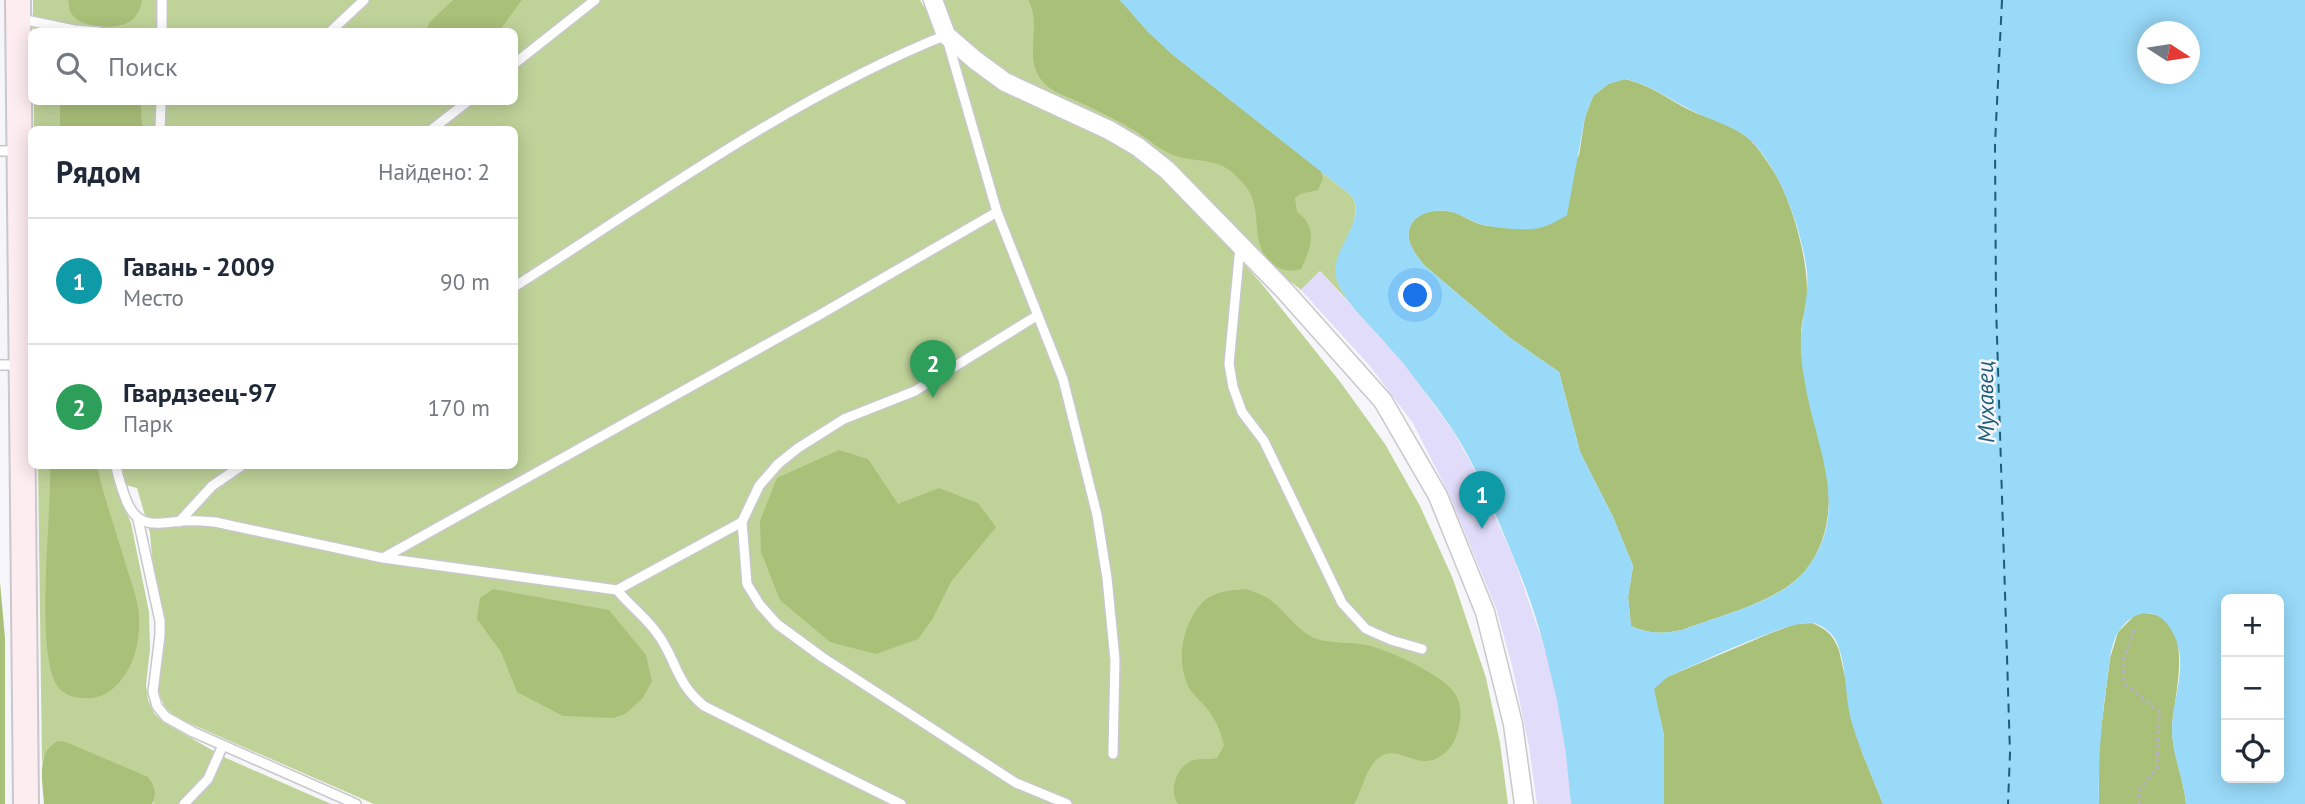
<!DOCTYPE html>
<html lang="ru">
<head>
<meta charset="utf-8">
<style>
	:root { --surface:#fff; --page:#f6f6f7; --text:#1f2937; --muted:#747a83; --line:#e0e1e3; --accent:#d93025 }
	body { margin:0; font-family:"PT Sans",sans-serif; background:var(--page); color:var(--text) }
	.controls { position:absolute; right:21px; bottom:21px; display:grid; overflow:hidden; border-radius:10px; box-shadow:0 4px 18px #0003 }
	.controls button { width:63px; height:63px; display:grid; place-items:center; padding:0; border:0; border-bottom:2px solid var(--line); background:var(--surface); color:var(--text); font:35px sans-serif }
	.compass { position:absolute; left:2137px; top:21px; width:63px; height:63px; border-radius:50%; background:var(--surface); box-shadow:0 4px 18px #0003; rotate:102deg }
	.you { position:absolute; left:1416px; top:296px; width:24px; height:24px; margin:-18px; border:5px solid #fff; border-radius:50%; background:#1a73e8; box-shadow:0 0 0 10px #1a73e833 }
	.badge { display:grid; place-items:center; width:46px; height:46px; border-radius:50%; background:var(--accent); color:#fff; font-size:23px; font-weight:700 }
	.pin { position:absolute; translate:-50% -58px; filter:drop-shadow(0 2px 4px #0008) }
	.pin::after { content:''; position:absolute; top:37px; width:24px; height:21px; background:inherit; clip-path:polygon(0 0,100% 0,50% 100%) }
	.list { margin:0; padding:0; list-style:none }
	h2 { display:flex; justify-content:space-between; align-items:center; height:91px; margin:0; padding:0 28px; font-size:30px }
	h2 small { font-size:23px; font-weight:400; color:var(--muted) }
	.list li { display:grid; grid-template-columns:46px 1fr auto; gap:21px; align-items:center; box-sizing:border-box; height:126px; padding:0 28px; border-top:2px solid var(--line) }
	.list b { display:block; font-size:26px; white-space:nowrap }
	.list p { margin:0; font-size:23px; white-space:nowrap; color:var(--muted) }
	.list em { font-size:23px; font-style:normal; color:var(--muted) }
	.icon { flex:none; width:38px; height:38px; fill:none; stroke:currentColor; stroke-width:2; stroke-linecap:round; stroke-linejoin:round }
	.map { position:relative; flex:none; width:2305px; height:804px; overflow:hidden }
	.search { position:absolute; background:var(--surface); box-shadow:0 4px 18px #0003; left:28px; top:28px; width:490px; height:77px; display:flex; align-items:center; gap:18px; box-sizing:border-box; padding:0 24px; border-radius:10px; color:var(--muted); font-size:26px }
	.panel { position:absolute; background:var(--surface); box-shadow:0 4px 18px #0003; left:28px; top:126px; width:490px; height:343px; border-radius:10px }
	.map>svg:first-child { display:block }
	.green { fill:#bfd399 }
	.forest { fill:#a9c079 }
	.water { fill:#99daf9; fill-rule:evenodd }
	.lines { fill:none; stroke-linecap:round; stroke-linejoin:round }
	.ferry { stroke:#1c5e78; stroke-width:2; stroke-dasharray:9 7; stroke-linecap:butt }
	.building { fill:#e0dcf9 }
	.lane-casing { stroke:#c8c8cc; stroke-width:12 }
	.street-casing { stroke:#c8c8cc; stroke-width:21 }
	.secondary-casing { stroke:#c8c8cc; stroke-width:28 }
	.path { stroke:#b5b4b8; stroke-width:3.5; stroke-dasharray:3.5 3.5; stroke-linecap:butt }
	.lane { stroke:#fff; stroke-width:9 }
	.street { stroke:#fff; stroke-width:18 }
	.secondary { stroke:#feedf0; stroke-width:24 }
	.labels { text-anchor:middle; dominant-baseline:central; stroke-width:5; stroke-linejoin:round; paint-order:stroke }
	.water-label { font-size:23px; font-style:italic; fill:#1c5e78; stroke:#f6f5fa }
</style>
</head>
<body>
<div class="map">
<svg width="2305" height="804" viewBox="0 0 2305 804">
	<rect width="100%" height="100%" fill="#f6f5fa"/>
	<!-- green -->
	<path class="green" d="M33,0H161L160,31H33Z
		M165,0H920L940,34L1154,167L1189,202L1261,283L1341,383L1385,444L1420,506L1453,579L1486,678L1500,743L1508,804H374L175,717L165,707L159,694L158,679L165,636L162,612L154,580L150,533L137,488L126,485L122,466H514V130L164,129V102H514V32L165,31Z
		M939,0H1120L1173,55L1352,196C1366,222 1334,247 1336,274C1336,284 1345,295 1350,303L1320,271L1301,290L1291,282L1284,290L1193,190L1009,78L977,55L954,28Z
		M34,102H158L156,129H34Z
		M38,466H112L117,490L131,523L149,612L150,649L146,685L148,700L154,713L163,722L226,758L331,804H152L154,802L44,756L42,763Z"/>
	<!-- forest -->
	<path class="forest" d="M68,0H142C141,9 136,19 127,23C113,30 77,28 70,11C69,9 69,2 68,0Z
		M453,0H522L499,31H425L430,22Z
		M1028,0H1120L1148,32L1173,55L1321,171L1323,179L1318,190L1300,194L1295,198L1297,212C1319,227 1311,249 1301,269C1289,272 1281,271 1272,263C1250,245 1262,216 1250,193C1247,186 1239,179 1233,173C1215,157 1194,163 1173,155C1159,149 1149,140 1137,132C1115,119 1093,108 1070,98C1060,94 1050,90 1043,82C1022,59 1043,25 1028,0Z
		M1624,79C1651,84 1671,102 1696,113C1713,120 1734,126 1748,138C1758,147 1767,161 1774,172C1792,201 1808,259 1807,293C1807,307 1801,321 1801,335C1801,347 1806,360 1808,372C1820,433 1850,517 1805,571C1779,602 1719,616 1682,630C1663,634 1649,634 1631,626L1628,597L1633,566L1613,517L1580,452L1559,372L1510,338L1425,266C1416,255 1404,241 1410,227C1416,211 1438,208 1453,212C1465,216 1476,225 1489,226C1503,228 1518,228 1533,229L1579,155L1585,117L1593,96L1608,84Z
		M60,102H141L142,129H60Z
		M839,450L868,459L898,504L939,488L978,503L996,527L951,582L933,618L918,639L876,654L830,642L780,600L761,552L760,521L777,478Z
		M50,466H97C105,502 118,537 128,572C133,587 139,603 139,619C140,640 135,662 122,679C114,689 104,697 92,698C81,699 65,697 58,687C34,654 52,512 50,466Z
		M0,582L5,638V804H0Z
		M493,589L609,610L646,655L652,681L643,698L625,714L613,718L563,716L517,692L501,652L477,619L480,598Z
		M1246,589C1253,592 1261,594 1266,597C1283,608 1293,626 1310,636C1329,646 1354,640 1374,647C1396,654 1438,673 1453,691C1461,701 1462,714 1459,726C1457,735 1454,744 1448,750C1418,780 1399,737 1375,761C1365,772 1362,791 1354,804H1178C1168,790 1177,765 1194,760C1202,758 1209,760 1217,758L1224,746C1221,733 1217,722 1209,711C1204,704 1196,698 1191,691C1174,664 1182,621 1205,600C1216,591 1233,590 1246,589Z
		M2142,613C2200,613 2173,697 2172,729C2172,754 2184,779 2186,804H2099V745L2110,658L2118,632L2134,616Z
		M1812,623C1827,629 1833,635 1839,650L1862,752L1883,804H1664V735L1653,689L1667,677L1771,633L1795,624Z
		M58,741L66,742L148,777C155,786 157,794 152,804H44C43,783 35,752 58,741Z"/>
	<!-- water -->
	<path class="water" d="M1120,0H2305V804H2186C2184,779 2172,755 2172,730C2172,699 2189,666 2174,635C2169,624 2160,613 2147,613C2134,613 2123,624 2117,634C2110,648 2109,665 2107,681C2101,722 2098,762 2099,804H1883C1873,778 1860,751 1852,723C1844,697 1848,664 1835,639C1831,632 1822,625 1813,623C1792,618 1693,666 1667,677L1654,689L1664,735V804H1571C1562,752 1556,698 1544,647C1535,610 1520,572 1505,537C1490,501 1475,465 1454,432C1433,401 1410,372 1386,344C1370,325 1346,305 1337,281C1326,251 1368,225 1352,196L1173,55L1148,32ZM2148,32H2190V74H2148ZM1625,79C1649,84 1669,99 1691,110C1709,120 1732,125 1748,138C1780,166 1802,231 1807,272C1809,294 1803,314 1801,336C1800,352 1802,367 1805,383C1815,446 1853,512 1805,571C1780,602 1719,616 1682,630C1663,634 1649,634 1631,626L1628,597L1633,566L1613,517L1580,452L1559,372L1510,338L1425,266C1417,256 1404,241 1410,227C1416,212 1438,208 1452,212C1465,216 1475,224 1488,226C1501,228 1518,230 1532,229C1545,228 1556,222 1567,215L1585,117L1593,96L1608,84ZM2226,599H2279V778H2226Z"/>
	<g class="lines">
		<!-- ferry -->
		<path class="ferry" d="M2002,0L1995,144L1996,305L2010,753L2008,804"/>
	</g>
	<!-- building -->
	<path class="building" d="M1320,271L1404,364L1455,434L1475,471L1514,559L1544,646L1557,700L1566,754L1571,804H1537L1529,746L1512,665L1496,608L1448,492L1413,423L1370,366L1301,290Z"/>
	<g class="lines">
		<defs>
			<path id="lane" d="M162,0V32
				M21,19L74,30L99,32
				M330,32L364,0
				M514,64L595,0
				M160,130L161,102
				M431,130L467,102
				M0,151H19
				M1240,247L1229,364L1233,387L1242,412L1264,441L1342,603L1366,629L1391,640L1422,649
				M514,287C654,198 792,97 946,35L997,212L1063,379L1097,515L1107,578L1115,660L1113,754
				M1038,315L915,391L844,419L798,448L778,464L759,486L742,522L747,584L760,605L777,624L822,657L1016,783L1067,804
				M0,365H19
				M116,466C118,477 121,486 125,497C136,529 154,524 182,521C193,520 204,521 215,522L383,558L617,590L742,522
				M138,519L160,621V635L153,692L157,706L166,717L193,732L356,804
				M179,522L212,486L241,466
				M383,558L821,314L997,212
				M617,590C630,606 648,619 659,636C677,662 676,683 704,706L901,804
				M184,804L208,779L223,745"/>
			<path id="street" d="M933,0L946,35L975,60L1005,82L1109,130L1138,147L1167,170L1284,290L1383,401L1438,496L1485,612L1513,724L1524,804"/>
			<path id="secondary" d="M18,0L26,804"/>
		</defs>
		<!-- lane casing -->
		<use href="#lane" class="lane-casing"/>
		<!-- street casing -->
		<use href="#street" class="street-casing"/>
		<!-- secondary casing -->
		<use href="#secondary" class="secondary-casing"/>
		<!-- path -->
		<path class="path" d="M2134,630L2123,660L2124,683L2159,712L2157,768L2139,790V804"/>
		<!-- lane -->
		<use href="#lane" class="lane"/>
		<!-- street -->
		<use href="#street" class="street"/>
		<!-- secondary -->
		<use href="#secondary" class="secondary"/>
	</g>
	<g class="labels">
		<!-- water labels -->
		<g class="water-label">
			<text transform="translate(1985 402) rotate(-91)">Мухавец</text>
		</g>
	</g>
</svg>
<div class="controls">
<button>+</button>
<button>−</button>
<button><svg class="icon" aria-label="locate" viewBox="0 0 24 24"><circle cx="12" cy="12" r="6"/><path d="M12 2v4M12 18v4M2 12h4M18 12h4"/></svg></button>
</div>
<svg class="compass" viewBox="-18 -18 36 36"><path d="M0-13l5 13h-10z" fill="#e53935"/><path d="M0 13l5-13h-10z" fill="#747a83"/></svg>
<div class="you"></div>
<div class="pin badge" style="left:1482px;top:529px;background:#0f9aa8">1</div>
<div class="pin badge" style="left:933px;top:398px;background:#2e9e5b">2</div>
<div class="search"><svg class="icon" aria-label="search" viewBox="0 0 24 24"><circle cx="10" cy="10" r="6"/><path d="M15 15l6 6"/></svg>Поиск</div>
<section class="panel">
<h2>Рядом<small>Найдено: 2</small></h2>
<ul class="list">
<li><span class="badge" style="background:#0f9aa8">1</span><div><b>Гавань - 2009</b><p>Место</p></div><em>90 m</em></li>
<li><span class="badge" style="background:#2e9e5b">2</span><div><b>Гвардзеец-97</b><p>Парк</p></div><em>170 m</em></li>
</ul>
</section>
</div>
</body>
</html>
